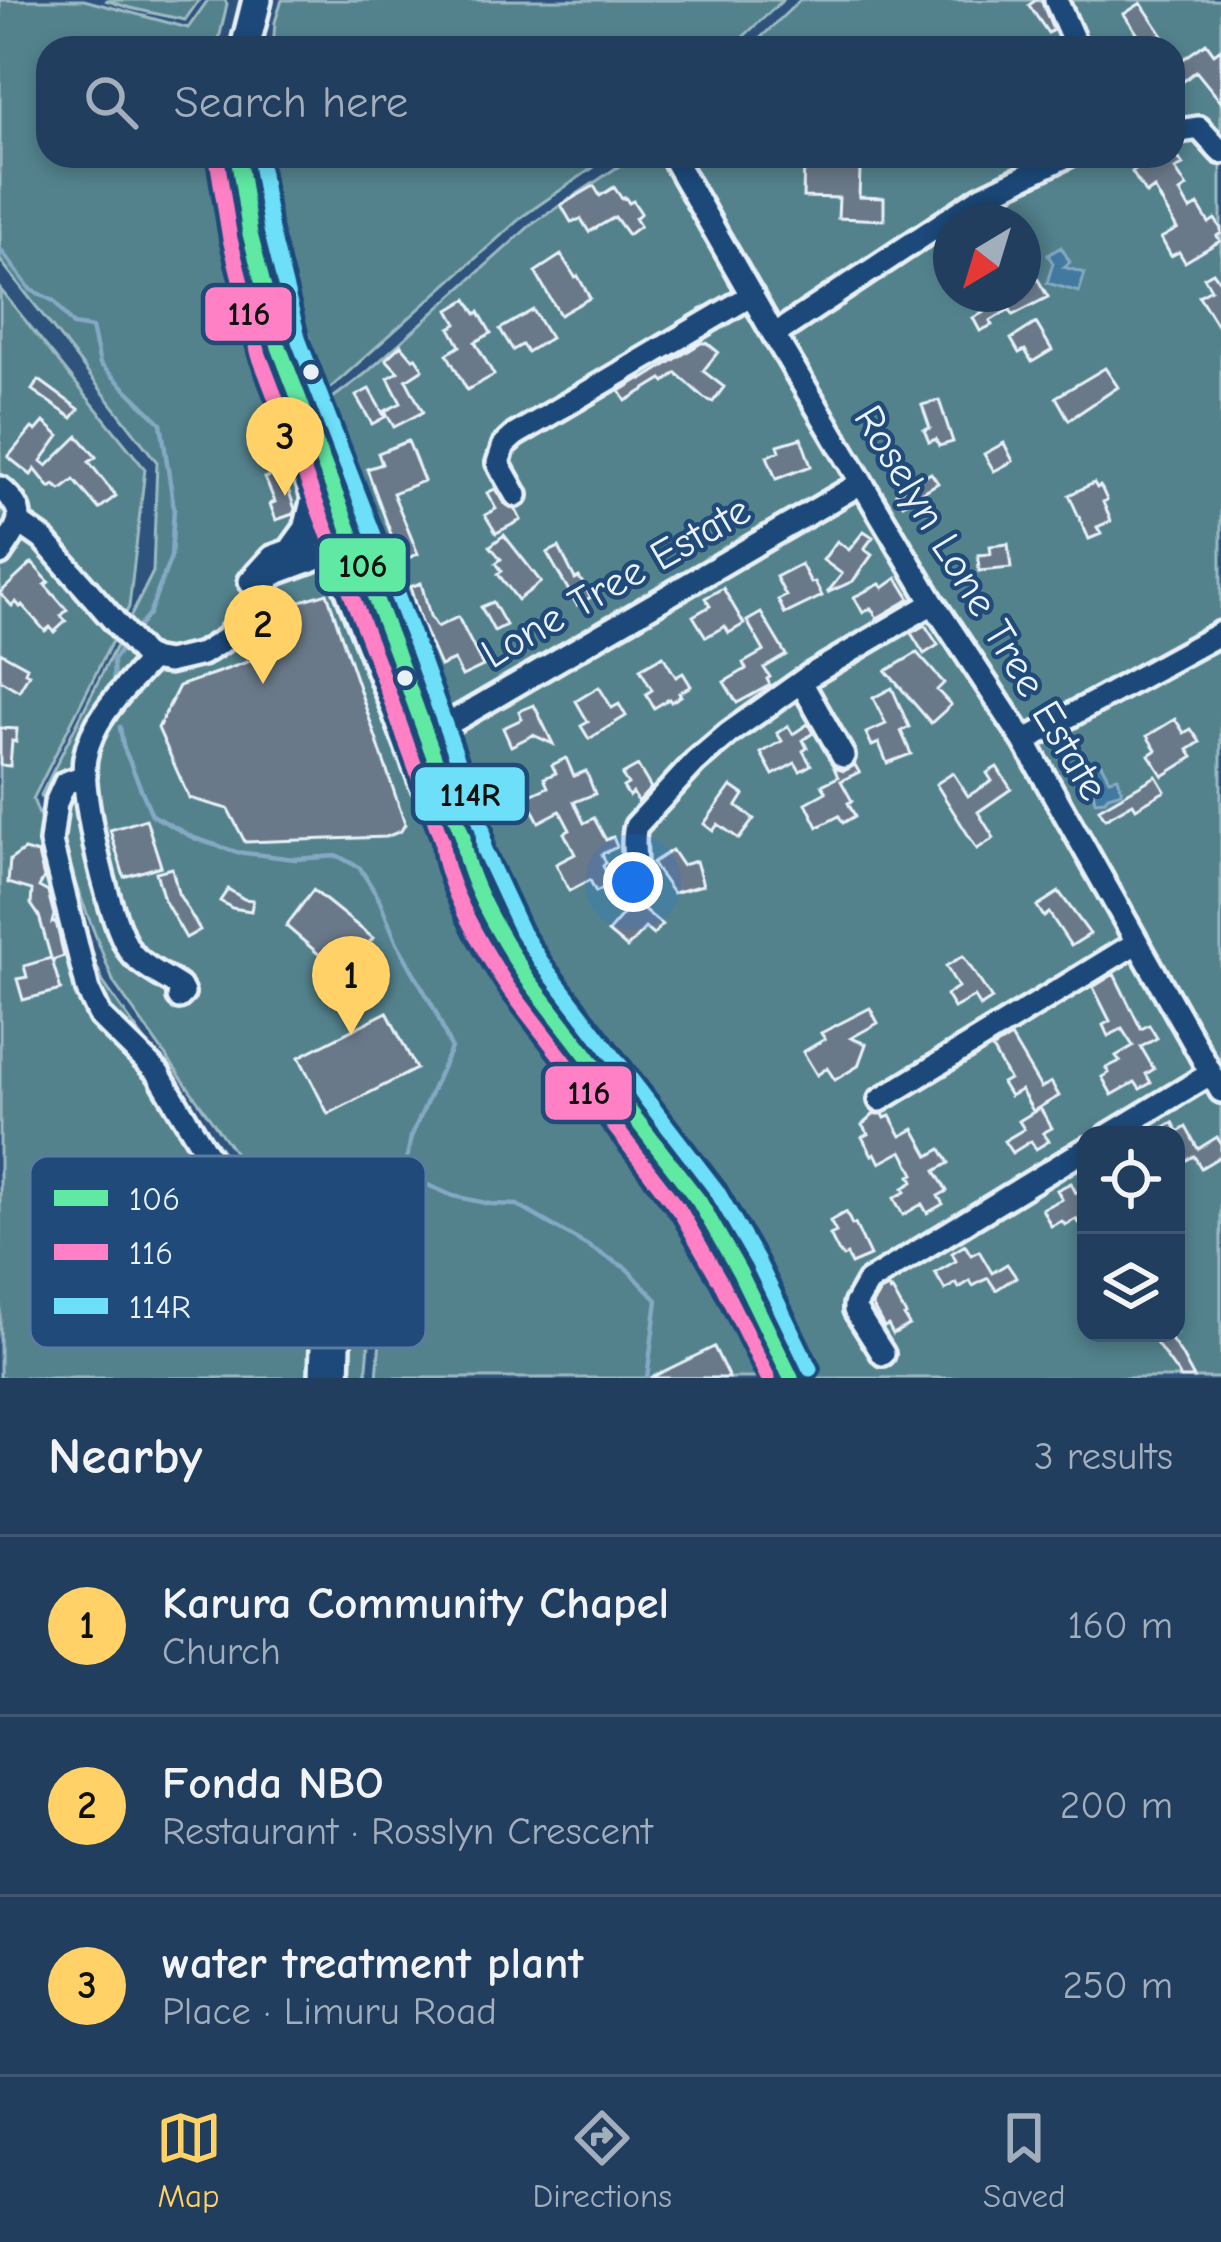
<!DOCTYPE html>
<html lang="en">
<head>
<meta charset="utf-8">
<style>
	:root { --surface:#223e5e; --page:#2e4967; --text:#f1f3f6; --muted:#a2aebc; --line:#3f5773; --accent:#ffd166 }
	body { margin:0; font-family:"Comic Neue",sans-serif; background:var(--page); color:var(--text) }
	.controls { position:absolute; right:36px; bottom:36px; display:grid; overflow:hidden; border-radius:24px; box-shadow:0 6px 18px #0003 }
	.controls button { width:108px; height:108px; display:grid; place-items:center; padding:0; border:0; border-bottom:3px solid var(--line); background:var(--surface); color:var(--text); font:60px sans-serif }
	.compass { position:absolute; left:933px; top:204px; width:108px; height:108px; border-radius:50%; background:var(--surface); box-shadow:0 6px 18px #0003; rotate:218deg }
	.you { position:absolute; left:633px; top:882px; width:42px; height:42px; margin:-30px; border:9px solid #fff; border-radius:50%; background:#1a73e8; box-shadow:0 0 0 18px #1a73e833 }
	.badge { display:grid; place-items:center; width:78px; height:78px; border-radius:50%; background:var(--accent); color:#111; font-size:39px; font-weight:700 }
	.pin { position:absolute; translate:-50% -99px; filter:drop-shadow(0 3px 6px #0008) }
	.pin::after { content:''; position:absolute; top:63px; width:42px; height:36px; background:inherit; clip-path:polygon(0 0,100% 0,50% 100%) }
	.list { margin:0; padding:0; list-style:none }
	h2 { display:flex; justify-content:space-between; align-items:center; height:156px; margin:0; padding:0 48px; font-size:51px }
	h2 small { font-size:39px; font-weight:400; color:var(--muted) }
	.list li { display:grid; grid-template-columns:78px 1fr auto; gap:36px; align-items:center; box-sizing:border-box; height:180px; padding:0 48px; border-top:3px solid var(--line) }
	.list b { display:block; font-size:45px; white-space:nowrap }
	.list p { margin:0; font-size:39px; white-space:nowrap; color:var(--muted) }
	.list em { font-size:39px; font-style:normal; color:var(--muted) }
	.icon { flex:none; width:66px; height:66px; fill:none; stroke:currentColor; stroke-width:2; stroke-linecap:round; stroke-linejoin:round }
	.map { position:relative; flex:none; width:1221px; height:1378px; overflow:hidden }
	.search { position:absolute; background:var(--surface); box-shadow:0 6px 18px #0003; left:36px; right:36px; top:36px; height:132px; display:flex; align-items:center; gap:30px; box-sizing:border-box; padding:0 42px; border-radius:36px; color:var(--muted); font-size:45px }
	.sheet { height:696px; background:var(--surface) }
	nav { display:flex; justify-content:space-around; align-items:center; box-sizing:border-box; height:168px; border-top:3px solid var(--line); background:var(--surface); font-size:33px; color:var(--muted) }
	nav a { display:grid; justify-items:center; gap:6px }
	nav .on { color:var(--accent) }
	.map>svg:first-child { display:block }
	.green { fill:#52828d; stroke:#9dbac2; stroke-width:3; fill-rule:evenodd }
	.water { fill:#4379a0; stroke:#85a9c3; stroke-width:3 }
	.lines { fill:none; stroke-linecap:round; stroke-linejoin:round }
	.stream { stroke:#85a9c3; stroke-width:4.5 }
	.building { fill:#6a7989; stroke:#e8f1f8; stroke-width:3 }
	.minor-casing { stroke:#e8f1f8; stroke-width:30 }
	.major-casing { stroke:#e8f1f8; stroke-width:36 }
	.minor { stroke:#1f4a7a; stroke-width:21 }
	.major { stroke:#1f4a7a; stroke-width:27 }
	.bus-1-casing { stroke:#1f4a7a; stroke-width:24 }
	.bus-2-casing { stroke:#1f4a7a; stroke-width:24 }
	.bus-3-casing { stroke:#1f4a7a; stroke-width:24 }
	.bus-1 { stroke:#60e9a3; stroke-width:15 }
	.bus-2 { stroke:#ff80c5; stroke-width:15 }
	.bus-3 { stroke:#6ddff8; stroke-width:15 }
	.bus-dot { fill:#e8f1f8; stroke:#1f4a7a; stroke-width:4.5 }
	.labels { text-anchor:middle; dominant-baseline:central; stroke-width:9; stroke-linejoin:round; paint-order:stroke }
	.street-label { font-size:42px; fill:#e8f1f8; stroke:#1f4a7a }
	.key { fill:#1f4a7a; stroke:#5b7ca0; stroke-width:3 }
	.key-label { font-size:33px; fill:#e8f1f8 }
	.line-badge { stroke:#1f4a7a; stroke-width:4.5 }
	.pale-badge-label { font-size:33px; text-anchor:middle; font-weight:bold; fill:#111 }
</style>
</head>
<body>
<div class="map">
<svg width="1221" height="1378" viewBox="0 0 1221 1378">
	<rect width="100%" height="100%" fill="#2e537d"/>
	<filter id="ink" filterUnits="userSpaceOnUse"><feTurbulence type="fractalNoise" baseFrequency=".00833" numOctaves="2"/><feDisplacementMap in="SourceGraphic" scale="24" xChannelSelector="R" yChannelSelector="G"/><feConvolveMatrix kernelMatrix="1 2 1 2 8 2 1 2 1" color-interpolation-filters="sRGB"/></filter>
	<g filter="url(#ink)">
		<!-- green -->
		<path class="green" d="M0,0H84L188,28L208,0H225L227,4L217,48H48V156H206L237,321L326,403L365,374L531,225L634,156H1173V48H750L800,0H1221V1378H377L383,1298L269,1201L114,983L41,795L153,572L157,462L0,260ZM951,222H1023V294H951ZM1086,1135H1176V1333H1086Z
			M105,0H199L185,20L130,8Z
			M282,0H783L731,48H273L275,22Z
			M267,156H610L523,216L327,391L275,233Z
			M0,289L145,469L129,607L33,799L103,982L262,1207L373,1300L366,1378H0Z"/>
		<!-- water -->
		<path class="water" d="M1061,247L1070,262L1064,267L1085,273L1079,292L1047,283L1053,263L1048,255Z
			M1091,760L1101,764L1109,779L1118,777L1122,792L1108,796L1105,800L1095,801L1092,785L1084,777L1086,765Z"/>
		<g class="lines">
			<!-- stream -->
			<path class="stream" d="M0,249L31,290L54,301L73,325L92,328L100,364L161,423L174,509L171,557L149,614L136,630
				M114,686L113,660L122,648
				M120,727L123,746L152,815L194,838L236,852L295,859L338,856L360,868L379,899L397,943L435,1010L451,1048L411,1137L406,1164L421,1182L453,1196L490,1204L517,1205L626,1268L657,1300L647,1378"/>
		</g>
		<!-- building -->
		<path class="building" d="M1036,0H1041L1053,30L1048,33L1029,5Z
			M1141,3L1165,39L1151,48H1147L1124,14Z
			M1206,43L1214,54L1221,49V102L1196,71L1181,83L1173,72V53L1179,62Z
			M812,156H830L829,164H850V169L860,170L859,197L884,198V220L838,218L839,198L803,197L804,160H812Z
			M1158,156H1177L1183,165L1175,169L1187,187L1180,192L1190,210L1198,205L1209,223L1215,219L1221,229V233L1217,236L1220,241L1185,262L1179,252L1171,256L1161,238L1177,229L1154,188L1146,194L1132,172Z
			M594,186L600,196L614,187L622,199L625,197L629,203L633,201L641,213L635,218L640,226L628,235L615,217L589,232L581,219L571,222L561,205Z
			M561,255L575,277L578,276L590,298L560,315L535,272Z
			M1030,266L1048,297L1013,315L1010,309L990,321L992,325L980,331L973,318L1000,304L994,294H1023V270Z
			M1213,272L1221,283V332L1199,296L1211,289L1204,277Z
			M467,299L476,314L479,312L491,333L475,342L494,375L467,390L447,354L460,346L450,328L457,324L449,310Z
			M533,310L550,338L527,352L522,345L513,350L500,329Z
			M1036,323L1052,350L1032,362L1025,350L1019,353L1011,339Z
			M701,343H707L718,352L703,371L724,387L713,402L704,398L676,373L665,382L662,379L626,401L620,391L641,378L642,380Z
			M401,345L413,359L415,357L423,369L406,380L423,412L394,427L385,411L401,403L388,378L398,372L386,359Z
			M1105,368L1118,387L1069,420L1056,397Z
			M39,380L79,409L72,418L32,390Z
			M369,389L385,417L372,424L356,396Z
			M939,400L953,442L939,446L936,439L929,442L924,430L930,428L922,405Z
			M44,422L59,436L41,461L47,466L78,436L96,457L89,462L116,496L99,509L74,480L61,490L54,485L50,488L35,469L31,475L8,457L32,428L36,431Z
			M801,438L811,466L776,479L767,456L780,451L778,445Z
			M408,441L424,481L393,493L418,554L401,561L367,469L382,464L378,453Z
			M1004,443L1013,461L994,471L984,454Z
			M282,472L295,509L293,514L276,520L270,504L275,502L265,478Z
			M931,473L938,483L903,504L896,493Z
			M1094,483L1097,488L1100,486L1102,489L1107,500L1103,502L1111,521L1097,527L1101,534L1089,539L1069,495Z
			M495,489L504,503L516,510L521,520L496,533L485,515L496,509L487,493Z
			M864,531L873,537L864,549L872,555L853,581L827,593L842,574L823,560L837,541L849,550Z
			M504,535L541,582L518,600L498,574L502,571L496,563L501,559L490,546Z
			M1008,544L1011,568L979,571L978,555L991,554L990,546Z
			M559,547L575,579L579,577L591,597L577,605L547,553Z
			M32,563L49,582L45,585L67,610L61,616L66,621L54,632L50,627L45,631L22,605L20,607L16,602L12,606L0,593Z
			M801,564L811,583L815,582L822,596L785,614L778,600L786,596L776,577Z
			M897,578L910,599L877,618L871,608L863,613L854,597L880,584L883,588Z
			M421,583L430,616L437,627L458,617L483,666L462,676L454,660L440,666L420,620L410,587Z
			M723,588L744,624L729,633L725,626L706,637L693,616L710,606L705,598Z
			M327,593L405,824L401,831L386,837L245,842L228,809L189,798L158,728L179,686L253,660L245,638L262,630L260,624L274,619L271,610Z
			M493,602L506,625L494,631L481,607Z
			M761,613L786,655L764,668L770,677L767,679L770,685L737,703L724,682L746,669L743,663L764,651L747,621Z
			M925,625L938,645L924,654L911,633Z
			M0,652L27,667L25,672L29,674L19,691L0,680Z
			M917,653L944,683L937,690L951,705L931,723L886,671Z
			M663,656L676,677L683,673L691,686L679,693L681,696L671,702L669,699L654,708L646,694L652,690L640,669Z
			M599,687L612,708L619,704L626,716L589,739L581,726L588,722L576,701Z
			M892,688L909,727L901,731L911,754L887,763L879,743L872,746L866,733L886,724L873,698Z
			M534,705L553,744L533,735L511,746L503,728L522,719L519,711Z
			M1175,719L1184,733L1191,729L1200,742L1188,750L1193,757L1163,776L1149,755L1156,750L1147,736Z
			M808,724L813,733L803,740L807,748L803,751L811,765L800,771L795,763L773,775L761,753L782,741L777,733L788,726L793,734Z
			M0,728L17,729L16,742L12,741L10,766L0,765Z
			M566,758L574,776L586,771L595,794L574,802L584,823L594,818L606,840L613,837L617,847L602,854L606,863L603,866L612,883L596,892L590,880L569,891L556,864L575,854L564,833L570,830L560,811L539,822L526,797L548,787L544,778L556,773L552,765Z
			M855,765L859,772L841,781L852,801L848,803L855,816L843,823L839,816L818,827L806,803L826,792L822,785L838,777L834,768L844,771Z
			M638,766L651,788L638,802L633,793L629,796L623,787L628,784L622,775Z
			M997,767L1011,789L978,812L994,838L977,849L936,784L953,773L968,796L992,781L987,773Z
			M1156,776L1165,791L1136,808L1133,803L1105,819L1099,809Z
			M731,786L744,795L737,806L754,819L739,839L718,824L713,831L704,824Z
			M146,819L161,866L124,877L110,830Z
			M24,850L38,854L44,878L39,887L48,892L54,915L52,923L56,922L64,956L52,960L61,990L23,1000L17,979L27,977L24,966L51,958L39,916L31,904L32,890L8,883L10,860Z
			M672,850L682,865L696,861L703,885L673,893L652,863Z
			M172,868L178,893L200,930L186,938L164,900L156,872Z
			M228,889L244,899L253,900L251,911L232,908L220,901Z
			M313,890L373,938L356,959L378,978L365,994L286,926Z
			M1059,892L1090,934L1071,946L1049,913L1044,917L1037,906Z
			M626,894L662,925L653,935L645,928L627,948L608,932L627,910L618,903Z
			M963,956L992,999L980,1007L974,997L954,1008L946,995L958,987L946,966Z
			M1114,974L1141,1029L1149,1025L1157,1038L1141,1047L1154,1069L1146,1074L1151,1083L1140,1089L1135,1082L1112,1095L1102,1077L1109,1073L1106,1068L1120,1061L1116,1056L1133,1046L1122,1029L1108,1036L1103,1025L1110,1021L1093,987Z
			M870,1008L878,1023L851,1038L866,1044L858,1066L835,1080L827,1068L817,1075L803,1052L825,1039L821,1033Z
			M387,1012L416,1069L328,1114L299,1057Z
			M1011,1037L1041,1088L1051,1082L1059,1096L1033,1111L1021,1090L1010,1096L1002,1083L1009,1079L992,1049Z
			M1040,1108L1052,1128L1043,1133L1049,1141L1036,1149L1031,1141L1012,1153L1004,1141L1024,1129L1019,1121Z
			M874,1114H883L885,1118L890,1116L901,1136L914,1129L929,1156L941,1149L949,1163L935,1171L947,1191L938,1196L943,1204L927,1213L922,1204L903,1215L894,1198L905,1192L903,1188L913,1182L910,1176L914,1174L902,1151L880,1163L875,1153L872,1155L862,1137L868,1134L862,1125Z
			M1173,1122L1178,1132L1186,1127L1198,1149L1217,1137L1221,1144V1156L1201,1168L1194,1156L1181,1163L1176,1155V1135H1151Z
			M1071,1183L1076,1193L1086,1188V1201L1082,1203L1086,1219L1078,1223L1076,1219L1065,1225L1062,1221L1051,1226L1042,1209L1062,1199L1057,1190Z
			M846,1212L852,1225L855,1224L870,1256L851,1264L847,1255L843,1257L838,1251L830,1235L836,1232L830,1221Z
			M965,1245L971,1255L979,1251L992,1273L1007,1264L1016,1277L996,1290L988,1278L973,1286L970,1281L959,1288L956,1283L945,1290L935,1273L956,1261L952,1253Z
			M888,1288L890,1292L892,1290L906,1315L904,1316L909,1325L893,1334L888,1325L884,1327L872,1305L879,1293Z
			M1168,1335L1181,1354L1194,1378H1181L1156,1343Z
			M714,1347L729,1378H650Z"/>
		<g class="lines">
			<defs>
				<path id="minor" d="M1056,0L1077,48
					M1173,132L1199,128L1221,152
					M672,156L774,335L933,603L1024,741L1221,1091
					M774,335L980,198L1067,156
					M0,488C31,514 19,525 0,554
					M516,495L498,463L504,445L515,435L752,295
					M20,523L43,539L143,654L151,659L168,662L202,654L227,638L261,588L274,574L349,546
					M250,581L272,557L308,544
					M151,659C125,688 92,718 85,758C79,791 111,932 133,955C145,968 165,977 180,987L183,993L179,997
					M801,682L843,756
					M1024,741L1221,633
					M416,743L861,483
					M85,776L65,783L56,803L51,842L88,990L100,1016L158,1073L226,1186L296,1277L311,1285L324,1284
					M634,875C637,859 631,841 636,826L695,762L729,733L809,676L933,603
					M880,1100L1136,943
					M1109,1135L1210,1074
					M883,1354L855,1310V1305L868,1282L1086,1149
					M321,1378L324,1284L330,1273H338L341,1280L338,1378"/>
				<path id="major" d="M245,48L257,0
					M238,156L250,234L279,347L396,652L463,837V855L504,942L527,978L699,1201L739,1271L791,1378
					M300,449L329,536L425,784
					M295,548L308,530L316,498"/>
			</defs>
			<!-- minor casing -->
			<use href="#minor" class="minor-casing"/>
			<!-- major casing -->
			<use href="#major" class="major-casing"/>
			<!-- minor -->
			<use href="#minor" class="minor"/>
			<!-- major -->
			<use href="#major" class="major"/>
			<defs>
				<path id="bus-1" d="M238,156L250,234L279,347L396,652L463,837C463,876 505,944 527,978L699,1201L739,1271L791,1378"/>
				<path id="bus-2" d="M217,159L230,239L259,355L376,659L442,841C442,882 486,954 509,989L681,1213L720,1281L768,1378"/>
				<path id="bus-3" d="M259,156L271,230L299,341L416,644L483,830L484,850L522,932L544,966L717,1191L758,1262L810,1369"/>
			</defs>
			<!-- bus-1 casing -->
			<use href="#bus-1" class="bus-1-casing"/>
			<!-- bus-2 casing -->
			<use href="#bus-2" class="bus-2-casing"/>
			<!-- bus-3 casing -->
			<use href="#bus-3" class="bus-3-casing"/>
			<!-- bus-1 -->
			<use href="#bus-1" class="bus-1"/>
			<!-- bus-2 -->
			<use href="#bus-2" class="bus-2"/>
			<!-- bus-3 -->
			<use href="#bus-3" class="bus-3"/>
		</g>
	</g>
	<!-- markers -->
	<g class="bus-dot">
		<circle cx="311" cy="372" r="10"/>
		<circle cx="405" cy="678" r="10"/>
	</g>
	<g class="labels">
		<!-- street labels -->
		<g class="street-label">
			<text transform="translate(616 582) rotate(-30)">Lone Tree Estate</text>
			<text transform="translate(981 603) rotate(59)">Roselyn Lone Tree Estate</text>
		</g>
	</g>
	<!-- legend -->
	<rect x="30" y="1156" width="396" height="192" rx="18" class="key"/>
	<rect x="54" y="1190" width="54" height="16" fill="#60e9a3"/>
	<rect x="54" y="1244" width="54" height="16" fill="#ff80c5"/>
	<rect x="54" y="1298" width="54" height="16" fill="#6ddff8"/>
	<g class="key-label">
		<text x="129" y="1210">106</text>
		<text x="129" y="1264">116</text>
		<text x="129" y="1318">114R</text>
	</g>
	<g class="line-badge">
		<rect x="203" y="285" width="91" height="58" rx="12" fill="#ff80c5"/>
		<rect x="317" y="536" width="91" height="58" rx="12" fill="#60e9a3"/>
		<rect x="413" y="765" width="114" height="58" rx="12" fill="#6ddff8"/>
		<rect x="543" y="1064" width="91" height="58" rx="12" fill="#ff80c5"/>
	</g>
	<g class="pale-badge-label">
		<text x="249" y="325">116</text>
		<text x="363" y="577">106</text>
		<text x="470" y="806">114R</text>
		<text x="589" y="1104">116</text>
	</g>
</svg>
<div class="controls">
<button><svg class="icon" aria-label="locate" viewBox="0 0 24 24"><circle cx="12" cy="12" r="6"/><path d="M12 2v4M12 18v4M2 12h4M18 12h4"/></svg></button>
<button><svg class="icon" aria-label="layers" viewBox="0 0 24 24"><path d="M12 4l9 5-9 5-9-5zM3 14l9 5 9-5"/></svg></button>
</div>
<svg class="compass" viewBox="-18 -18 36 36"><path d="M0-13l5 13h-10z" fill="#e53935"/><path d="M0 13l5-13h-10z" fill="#a2aebc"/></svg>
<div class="you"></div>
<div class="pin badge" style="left:351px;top:1035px">1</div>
<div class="pin badge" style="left:263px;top:684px">2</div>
<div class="pin badge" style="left:285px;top:496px">3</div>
<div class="search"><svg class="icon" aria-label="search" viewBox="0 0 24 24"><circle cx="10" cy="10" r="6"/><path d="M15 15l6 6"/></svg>Search here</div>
</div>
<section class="sheet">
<h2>Nearby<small>3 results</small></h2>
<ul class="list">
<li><span class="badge">1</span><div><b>Karura Community Chapel</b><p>Church</p></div><em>160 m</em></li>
<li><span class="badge">2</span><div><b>Fonda NBO</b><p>Restaurant · Rosslyn Crescent</p></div><em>200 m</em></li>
<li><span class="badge">3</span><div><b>water treatment plant</b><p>Place · Limuru Road</p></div><em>250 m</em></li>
</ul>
</section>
<nav>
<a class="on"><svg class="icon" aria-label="map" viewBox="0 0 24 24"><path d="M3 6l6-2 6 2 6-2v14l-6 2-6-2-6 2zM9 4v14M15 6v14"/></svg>Map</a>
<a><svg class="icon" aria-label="directions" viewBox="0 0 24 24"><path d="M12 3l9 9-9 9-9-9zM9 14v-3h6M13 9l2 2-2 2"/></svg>Directions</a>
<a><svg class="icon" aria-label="saved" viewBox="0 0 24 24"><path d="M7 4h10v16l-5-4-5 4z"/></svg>Saved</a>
</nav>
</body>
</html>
